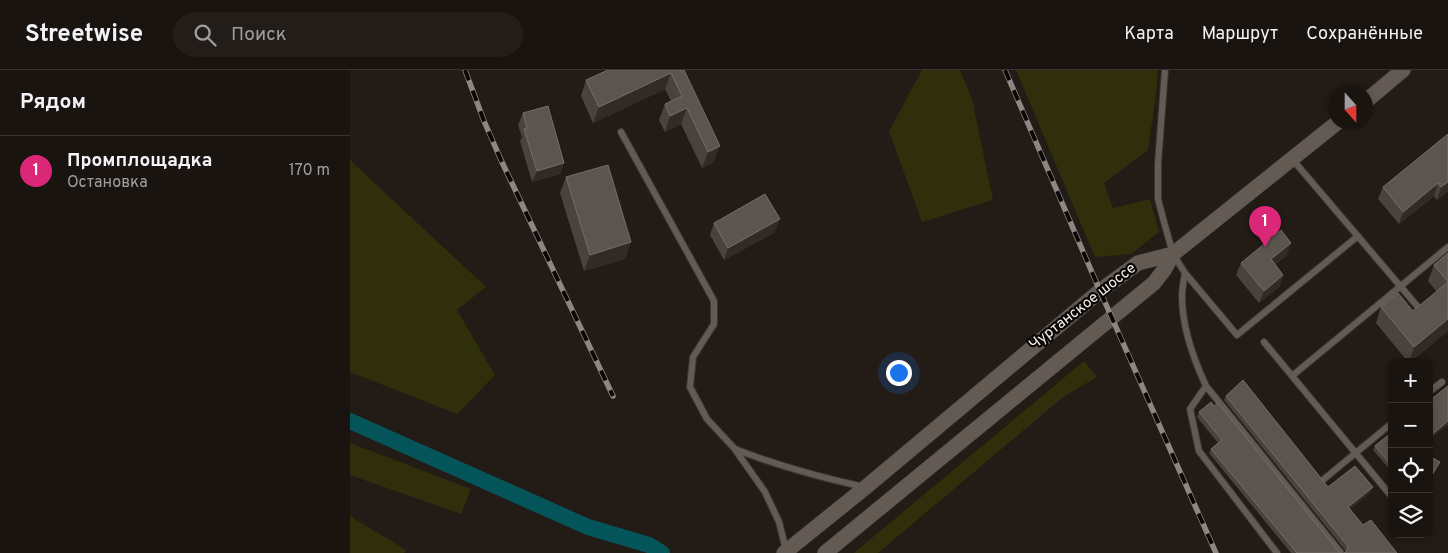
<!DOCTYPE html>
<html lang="ru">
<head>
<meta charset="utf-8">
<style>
	:root { --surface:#1a1410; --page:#231d19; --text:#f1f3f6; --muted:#9f9e9f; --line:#383330; --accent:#db2777 }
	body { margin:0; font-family:Overpass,sans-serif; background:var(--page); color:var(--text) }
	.controls { position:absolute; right:15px; bottom:15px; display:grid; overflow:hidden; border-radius:10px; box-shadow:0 2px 8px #0003 }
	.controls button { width:45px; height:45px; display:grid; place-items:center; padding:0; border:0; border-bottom:1px solid var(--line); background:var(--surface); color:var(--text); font:25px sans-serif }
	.compass { position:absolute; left:978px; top:15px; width:45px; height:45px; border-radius:50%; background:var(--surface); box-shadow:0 2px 8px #0003; rotate:159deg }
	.you { position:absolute; left:548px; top:302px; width:18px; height:18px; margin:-12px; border:4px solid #fff; border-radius:50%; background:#1a73e8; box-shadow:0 0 0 8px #1a73e833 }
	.badge { display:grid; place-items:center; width:32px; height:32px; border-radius:50%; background:var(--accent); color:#fff; font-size:16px; font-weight:700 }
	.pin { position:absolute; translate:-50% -41px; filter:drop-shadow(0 1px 2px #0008) }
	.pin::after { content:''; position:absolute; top:26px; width:18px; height:15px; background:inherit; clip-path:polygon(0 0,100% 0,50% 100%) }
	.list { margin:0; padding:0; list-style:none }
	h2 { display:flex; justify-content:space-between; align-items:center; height:65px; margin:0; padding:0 20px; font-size:21px }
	h2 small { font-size:16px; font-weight:400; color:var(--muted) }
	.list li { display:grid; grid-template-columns:32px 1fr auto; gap:15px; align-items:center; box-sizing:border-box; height:70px; padding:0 20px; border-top:1px solid var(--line) }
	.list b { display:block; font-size:19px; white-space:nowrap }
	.list p { margin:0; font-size:16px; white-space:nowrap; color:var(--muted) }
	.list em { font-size:16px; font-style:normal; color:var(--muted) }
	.icon { flex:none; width:28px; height:28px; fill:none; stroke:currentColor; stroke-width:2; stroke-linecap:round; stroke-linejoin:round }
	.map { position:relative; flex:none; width:1098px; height:483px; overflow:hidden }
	header { display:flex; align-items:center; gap:30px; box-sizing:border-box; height:70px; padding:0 25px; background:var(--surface); border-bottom:1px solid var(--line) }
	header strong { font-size:24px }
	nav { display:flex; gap:28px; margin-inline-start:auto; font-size:18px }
	.search { width:350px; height:45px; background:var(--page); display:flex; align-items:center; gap:12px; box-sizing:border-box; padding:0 18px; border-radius:28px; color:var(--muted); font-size:19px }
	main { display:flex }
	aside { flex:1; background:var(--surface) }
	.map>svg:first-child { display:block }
	.green { fill:#2f300b }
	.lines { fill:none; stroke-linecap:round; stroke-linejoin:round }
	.canal { stroke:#04555a; stroke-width:16 }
	.service-casing { stroke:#3b3532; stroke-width:8 }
	.tertiary-casing { stroke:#3b3532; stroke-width:16 }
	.service { stroke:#635a54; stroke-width:6 }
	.tertiary { stroke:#635a54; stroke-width:15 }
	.rail-casing { stroke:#8d8783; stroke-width:5.5 }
	.rail { stroke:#090705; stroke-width:4; stroke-dasharray:11; stroke-linecap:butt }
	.wall { fill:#4a423c }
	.shaded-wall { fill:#322b25 }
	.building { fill:#5c554f; stroke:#746d68 }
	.labels { text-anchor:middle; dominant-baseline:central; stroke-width:4.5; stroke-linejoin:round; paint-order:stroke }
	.street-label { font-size:15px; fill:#f5f0ec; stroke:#090705 }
</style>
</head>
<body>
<header>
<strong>Streetwise</strong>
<div class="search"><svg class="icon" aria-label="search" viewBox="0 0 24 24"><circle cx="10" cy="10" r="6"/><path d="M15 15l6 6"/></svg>Поиск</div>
<nav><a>Карта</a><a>Маршрут</a><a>Сохранённые</a></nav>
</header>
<main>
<aside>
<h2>Рядом<small></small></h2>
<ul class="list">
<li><span class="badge">1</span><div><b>Промплощадка</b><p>Остановка</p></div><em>170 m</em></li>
</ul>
</aside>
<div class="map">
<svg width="1098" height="483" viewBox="0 0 1098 483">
	<rect width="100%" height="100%" fill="#221b16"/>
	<!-- green -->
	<path class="green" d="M572,0H610L622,29L643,130L572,152L539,61Z
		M666,0H808L806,25L798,80L754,113L763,138L800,129L809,162L781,184L745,187Z
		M0,90L136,217L107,240L145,305L107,344L0,302Z
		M734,291L747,307L713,327L528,483H504Z
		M0,373L121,419L111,444L0,405Z
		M0,446L56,480L54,483H0Z"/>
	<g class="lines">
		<!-- canal -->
		<path class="canal" d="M0,351L238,457L299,475L312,483"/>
		<defs>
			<path id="service" d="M815,0L808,94V129L814,152L823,184L835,203L887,265L1008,166
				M271,62L364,231V254L343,287L340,317L357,349L384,378L415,422L429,452L436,480
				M943,90L1068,237
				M835,203C834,210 832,218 832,226C832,258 843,288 856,316L840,339L849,381L927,483
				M914,272L1042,427
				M942,306L1098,177
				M856,316L991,483
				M1079,322L1092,312
				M385,379C428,396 469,407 514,417
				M974,409L1042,353"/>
			<path id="tertiary" d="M1016,31L1053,0
				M434,483L516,417L750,221L788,193L823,184
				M475,483L804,213L814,200L823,184L988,52"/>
		</defs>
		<!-- service casing -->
		<use href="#service" class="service-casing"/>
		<!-- tertiary casing -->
		<use href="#tertiary" class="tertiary-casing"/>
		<!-- service -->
		<use href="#service" class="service"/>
		<!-- tertiary -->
		<use href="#tertiary" class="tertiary"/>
		<defs>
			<path id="rail" d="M115,0L134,51L151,90L263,326
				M655,0L750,221L866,483"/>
		</defs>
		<!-- rail casing -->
		<use href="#rail" class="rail-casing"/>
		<!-- rail -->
		<use href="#rail" class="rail"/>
	</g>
	<!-- wall -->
	<path class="wall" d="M334,0L364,92L352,98L331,54L315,62L309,50L315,34L321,31L315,19L243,53L231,26L236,10Z
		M173,43L214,93L210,104L182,112L170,71L172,67L168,55Z
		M1098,64V121L1087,130L1084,126L1049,154L1028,129L1033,117Z
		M216,107L275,189L234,201L210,123Z
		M364,153L425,162L374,190L360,165Z
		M1098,183V261L1060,292H1058L1026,253L1031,237L1063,241L1087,222L1078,211L1084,195Z
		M937,185L925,195L933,205L929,217L909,233L886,205L891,193Z
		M876,326L978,417L1021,422L1000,439L1013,455L996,482L995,480L874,330Z
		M849,342L989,482L992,483H941L859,383L861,379L868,373L847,347Z
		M1042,362V401H1041L1023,380L1025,376Z
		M1042,449V457L1039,455Z"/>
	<!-- shaded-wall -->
	<path class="shaded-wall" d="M321,3L315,19L243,53L249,37Z
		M337,38L331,54L315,62L320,46Z
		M370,76L364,92L352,98L358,82Z
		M214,93L210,104L182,112L187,101Z
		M1098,112V121L1087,130L1091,117Z
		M1088,113L1084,126L1049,154L1053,142Z
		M430,149L425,162L374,190L378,178Z
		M281,172L275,189L234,201L240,185Z
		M941,173L937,185L916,202L921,189Z
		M933,205L929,217L909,233L914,221Z
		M1098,249V261L1060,292H1059L1064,277Z
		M1098,351V355L1079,370V367Z
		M1023,417L1021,422L997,441L998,437Z"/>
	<!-- building -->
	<path class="building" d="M258,0H334L370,76L358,82L337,38L320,46L315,34L332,26L321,3L249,37L236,10Z
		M198,36L214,93L187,101L174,59L177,58L173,43Z
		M1098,64V112L1091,117L1088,113L1053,142L1033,117Z
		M258,95L281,172L240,185L216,107Z
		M415,124L430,149L378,178L364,153Z
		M931,160L941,173L921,189L933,205L914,221L891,193Z
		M1098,183V212L1084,195Z
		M1098,212V249L1064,277L1031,237L1048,223L1063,241Z
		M893,310L978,417L1005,396L1023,417L998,437L1013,455L1021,450L1047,483H994L996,482L998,478L997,475L876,326Z
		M1098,316V351L1079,367V331Z
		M861,332L864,336L868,333L989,482L992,483H947L861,379L872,370L849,342Z
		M1042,362V396L1025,376Z
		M1079,386L1090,392L1079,410Z"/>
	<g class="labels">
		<!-- street labels -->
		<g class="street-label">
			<text transform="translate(733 237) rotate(-38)">Чуртанское шоссе</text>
		</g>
	</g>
</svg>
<div class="controls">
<button>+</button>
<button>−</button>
<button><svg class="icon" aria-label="locate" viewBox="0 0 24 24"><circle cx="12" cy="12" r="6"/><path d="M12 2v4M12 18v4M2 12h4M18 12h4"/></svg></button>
<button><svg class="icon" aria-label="layers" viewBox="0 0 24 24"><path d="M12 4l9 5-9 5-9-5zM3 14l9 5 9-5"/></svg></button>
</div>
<svg class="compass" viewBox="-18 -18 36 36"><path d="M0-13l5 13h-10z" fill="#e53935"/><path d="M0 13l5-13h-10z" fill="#9f9e9f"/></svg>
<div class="you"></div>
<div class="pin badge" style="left:915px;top:177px">1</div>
</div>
</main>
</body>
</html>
